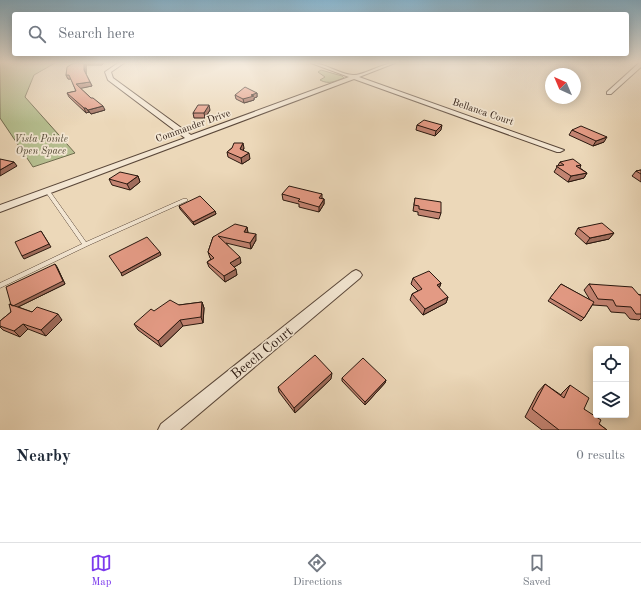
<!DOCTYPE html>
<html lang="en">
<head>
<meta charset="utf-8">
<style>
	:root { --surface:#fff; --page:#f2f2f3; --text:#1f2937; --muted:#747a83; --line:#e0e1e3; --accent:#7c3aed }
	body { margin:0; font-family:"Old Standard TT",serif; background:var(--page); color:var(--text) }
	.controls { position:absolute; right:12px; bottom:12px; display:grid; overflow:hidden; border-radius:4px; box-shadow:0 2px 10px #0003 }
	.controls button { width:36px; height:36px; display:grid; place-items:center; padding:0; border:0; border-bottom:1px solid var(--line); background:var(--surface); color:var(--text); font:20px sans-serif }
	.compass { position:absolute; left:545px; top:68px; width:36px; height:36px; border-radius:50%; background:var(--surface); box-shadow:0 2px 10px #0003; rotate:316deg }
	.list { margin:0; padding:0; list-style:none }
	h2 { display:flex; justify-content:space-between; align-items:center; height:52px; margin:0; padding:0 16px; font-size:17px }
	h2 small { font-size:13px; font-weight:400; color:var(--muted) }
	.icon { flex:none; width:22px; height:22px; fill:none; stroke:currentColor; stroke-width:2; stroke-linecap:round; stroke-linejoin:round }
	.map { position:relative; flex:none; width:641px; height:430px; overflow:hidden }
	.search { position:absolute; background:var(--surface); box-shadow:0 2px 10px #0003; left:12px; right:12px; top:12px; height:44px; display:flex; align-items:center; gap:10px; box-sizing:border-box; padding:0 14px; border-radius:4px; color:var(--muted); font-size:15px }
	.sheet { height:112px; background:var(--surface) }
	nav { display:flex; justify-content:space-around; align-items:center; box-sizing:border-box; height:56px; border-top:1px solid var(--line); background:var(--surface); font-size:11px; color:var(--muted) }
	nav a { display:grid; justify-items:center; gap:2px }
	nav .on { color:var(--accent) }
	.map>svg:first-child { display:block }
	.green { fill:#b6bf90; stroke:#706b4f }
	.lines { fill:none; stroke-linecap:round; stroke-linejoin:round }
	.lane-casing { stroke:#5a4739; stroke-width:1 }
	.street-casing { stroke:#5a4739; stroke-width:2 }
	.lane { fill:#f3e6d2; fill-rule:evenodd }
	.street { fill:#f3e6d2; fill-rule:evenodd }
	.wall { fill:#c38472; stroke:#29170e }
	.shaded-wall { fill:#9f6c5c; stroke:#29170e }
	.building { fill:#e39a84; stroke:#29170e }
	.labels { text-anchor:middle; dominant-baseline:central; stroke-width:3.5; stroke-linejoin:round; paint-order:stroke }
	.far-street-label { font-size:10px; fill:#29170e; stroke:#f3e6d2 }
	.far-park-label { font-size:10px; font-style:italic; fill:#534935; stroke:#f3e6d2 }
	.near-street-label { font-size:14px; fill:#29170e; stroke:#f3e6d2 }
</style>
</head>
<body>
<div class="map">
<svg width="641" height="430" viewBox="0 0 641 430">
	<rect width="100%" height="100%" fill="#ecd8b9"/>
	<filter id="stains"><feTurbulence type="fractalNoise" baseFrequency=".005" numOctaves="4"/><feColorMatrix values="0 0 0 0 .2 0 0 0 0 .09 0 0 0 0 .02 0 0 0 .5 -.17"/></filter>
	<radialGradient id="worn" r=".72"><stop offset=".6" stop-color="#630" stop-opacity="0"/><stop offset="1" stop-color="#630" stop-opacity=".3"/></radialGradient>
	<!-- green -->
	<path class="green" d="M0,63H55L34,75L25,97L75,153L33,167L0,118Z
		M321,70L342,76L344,78C335,81 329,85 320,80L325,77L318,72Z"/>
	<g class="lines">
		<defs>
			<path id="lane" d="M45,190H49L86,242L183,199H187V201L87,246L0,288V283L82,244L45,191Z"/>
			<path id="street" d="M118,63H124L111,72L113,78L191,135L349,77L311,63C326,63 338,74 353,75C363,76 382,63 395,63L359,77L564,150L560,152H557L354,79L0,212V205L185,138L108,80L105,72Z
				M639,63H641V67L611,94H607V92Z
				M356,270L360,272L362,275L360,278L180,430H158L161,424L352,272Z"/>
		</defs>
		<!-- lane casing -->
		<use href="#lane" class="lane-casing"/>
		<!-- street casing -->
		<use href="#street" class="street-casing"/>
		<!-- lane -->
		<use href="#lane" class="lane"/>
		<!-- street -->
		<use href="#street" class="street"/>
	</g>
	<!-- wall -->
	<path class="wall" d="M74,63H104L102,65H86V74L92,86L80,88L91,98L105,110L91,114L89,112L86,113L69,97L67,93L76,91L71,79H68L66,75Z
		M257,93V97L254,98V100L244,103L236,99L235,95Z
		M210,110L205,118H194L193,113Z
		M417,125L441,130L435,136L416,130Z
		M572,130L604,142L593,146L569,135Z
		M232,148H244L243,151L250,159L242,164L228,157L227,152Z
		M560,162L581,165L580,168L587,173L584,178L568,182L554,172Z
		M641,170V182L632,176L636,171Z
		M138,176L140,182L130,190L112,185L109,179Z
		M282,194H322V198L324,199V204L319,212L299,207V204L283,200Z
		M415,198L441,213L439,219L418,215V212L413,211Z
		M179,206L215,211L216,214L194,225L180,209Z
		M247,227L248,233L256,240L251,249L226,243L241,263L234,267L237,275L225,282L209,267L207,262L211,259L210,258L208,252L213,237Z
		M578,228L614,233L609,239L586,244L575,234Z
		M55,264L57,267L65,284L18,307L32,312L62,320L46,336L28,329L20,337L3,330L0,327V321L11,312V305Z
		M413,278L441,283L439,288L448,297L446,303L423,315L410,300L412,294L418,291L411,284Z
		M561,284L590,300L584,290L589,284L641,295V318L639,320L630,319L625,313L611,312L607,306L593,305V304L584,318L581,321L548,301Z
		M202,302L204,308L203,323L183,326L161,347L138,330L134,324L179,305Z
		M342,378L386,380L385,383L365,405L342,381Z
		M331,379L295,413L279,392L278,387Z
		M545,384L561,395L562,393L570,385L584,409L599,424L607,430H542L525,417L538,392Z"/>
	<!-- shaded-wall -->
	<path class="shaded-wall" d="M84,63H85L86,65V74L84,70Z
		M66,75H69L71,79H68Z
		M90,82L92,86L78,89L76,84Z
		M257,93V97L254,98V100L244,103L243,99L251,95Z
		M209,105L210,110L205,118L204,113Z
		M103,106L105,110L91,114L88,110Z
		M84,108H86L89,112L86,113Z
		M442,125L441,130L435,136L436,131Z
		M607,137L604,142L593,146L596,141Z
		M243,143L244,148L241,155L240,149Z
		M249,153L250,159L242,164L241,158Z
		M14,162L17,166L0,176V170Z
		M587,173L584,178L568,182L571,176Z
		M138,176L140,182L130,190L127,184Z
		M324,199V204L319,212V207Z
		M215,211L216,214L194,225L193,222Z
		M247,227L248,233L244,232Z
		M41,231L51,247L24,259L22,256Z
		M614,233L609,239L586,244L590,238Z
		M256,234V240L251,249L250,243Z
		M160,252L161,255L122,276L121,273Z
		M240,257L241,263L231,269L230,263Z
		M55,264L57,267L65,284L14,309L11,306Z
		M236,269L237,275L225,282L224,276Z
		M441,283L439,289L437,285Z
		M448,297L446,303L423,315L425,309Z
		M202,302L204,308L203,323L201,317Z
		M58,314L62,320L46,336L41,330Z
		M180,320L183,326L161,347L158,341Z
		M23,324L28,329L20,337L14,331Z
		M332,373L331,379L295,413L294,408Z
		M386,380L385,383L365,405V402Z"/>
	<!-- building -->
	<path class="building" d="M74,63H84V70L90,82L76,84L91,98H93L103,106L88,110L86,108H84L67,93L76,91L69,75H66L67,67Z
		M245,87L257,93L251,95L254,96L243,99L235,95Z
		M198,105H209L204,113H193Z
		M424,120L442,125L436,131L417,125Z
		M581,126L607,137L596,141L572,130Z
		M234,143H243L240,149L249,153L241,158L227,152L232,148Z
		M0,159L14,162L0,170Z
		M573,159L581,165L576,166L587,173L571,176L556,166L564,165L560,162Z
		M641,170V174L636,171Z
		M120,172L138,176L127,184L109,179Z
		M289,186L322,194L319,198L324,199L319,207L298,201L300,199L282,194Z
		M200,196L215,211L193,222L179,206Z
		M415,198L441,202V213L419,209V206L414,205Z
		M602,223L614,233L590,238L578,228Z
		M235,224L247,227L244,232L256,234L250,243L218,236L240,257L230,263L236,269L224,276L207,262L214,258L208,252L213,237Z
		M41,231L49,244L22,256L15,242Z
		M147,237L160,252L121,273L109,256Z
		M55,264L63,281L13,306L11,305L6,287Z
		M429,271L441,283L437,285L448,297L425,309L412,294L422,289L413,278Z
		M561,284L594,302L584,318L550,298Z
		M589,284L632,287L639,295H641V314H636L631,307L616,306L613,300L598,299Z
		M170,300L179,305L202,302L201,317L180,320L158,341L134,324L151,309L154,311Z
		M9,304L32,312L37,307L58,314L41,330L23,324L14,331L0,326V321L11,312Z
		M315,355L332,373L294,408L278,387Z
		M363,358L386,380L365,402L342,378Z
		M545,384L564,398L570,385L589,398L584,409L601,420L599,424L607,430H559L532,409Z"/>
	<!-- sky -->
	<linearGradient id="sky" x2="0" y2="1"><stop stop-color="#88b6d0"/><stop offset="0.51" stop-color="#f6ede0"/><stop offset="1" stop-color="#f6ede0" stop-opacity="0"/></linearGradient>
	<rect width="641" height="123" fill="url(#sky)"/>
	<g class="labels">
		<!-- far-street labels -->
		<g class="far-street-label">
			<text transform="translate(483 112) rotate(19)">Bellanca Court</text>
			<text transform="translate(193 126) rotate(-20)">Commander Drive</text>
		</g>
		<!-- far-park labels -->
		<g class="far-park-label">
			<text x="41" y="139">Vista Pointe<tspan x="41" dy="12">Open Space</tspan></text>
		</g>
		<!-- near-street labels -->
		<g class="near-street-label">
			<text transform="translate(262 353) rotate(-39)">Beech Court</text>
		</g>
	</g>
	<rect width="100%" height="100%" filter="url(#stains)"/>
	<rect width="100%" height="100%" fill="url(#worn)"/>
</svg>
<div class="controls">
<button><svg class="icon" aria-label="locate" viewBox="0 0 24 24"><circle cx="12" cy="12" r="6"/><path d="M12 2v4M12 18v4M2 12h4M18 12h4"/></svg></button>
<button><svg class="icon" aria-label="layers" viewBox="0 0 24 24"><path d="M12 4l9 5-9 5-9-5zM3 14l9 5 9-5"/></svg></button>
</div>
<svg class="compass" viewBox="-18 -18 36 36"><path d="M0-13l5 13h-10z" fill="#e53935"/><path d="M0 13l5-13h-10z" fill="#747a83"/></svg>
<div class="search"><svg class="icon" aria-label="search" viewBox="0 0 24 24"><circle cx="10" cy="10" r="6"/><path d="M15 15l6 6"/></svg>Search here</div>
</div>
<section class="sheet">
<h2>Nearby<small>0 results</small></h2>
<ul class="list">
</ul>
</section>
<nav>
<a class="on"><svg class="icon" aria-label="map" viewBox="0 0 24 24"><path d="M3 6l6-2 6 2 6-2v14l-6 2-6-2-6 2zM9 4v14M15 6v14"/></svg>Map</a>
<a><svg class="icon" aria-label="directions" viewBox="0 0 24 24"><path d="M12 3l9 9-9 9-9-9zM9 14v-3h6M13 9l2 2-2 2"/></svg>Directions</a>
<a><svg class="icon" aria-label="saved" viewBox="0 0 24 24"><path d="M7 4h10v16l-5-4-5 4z"/></svg>Saved</a>
</nav>
</body>
</html>
